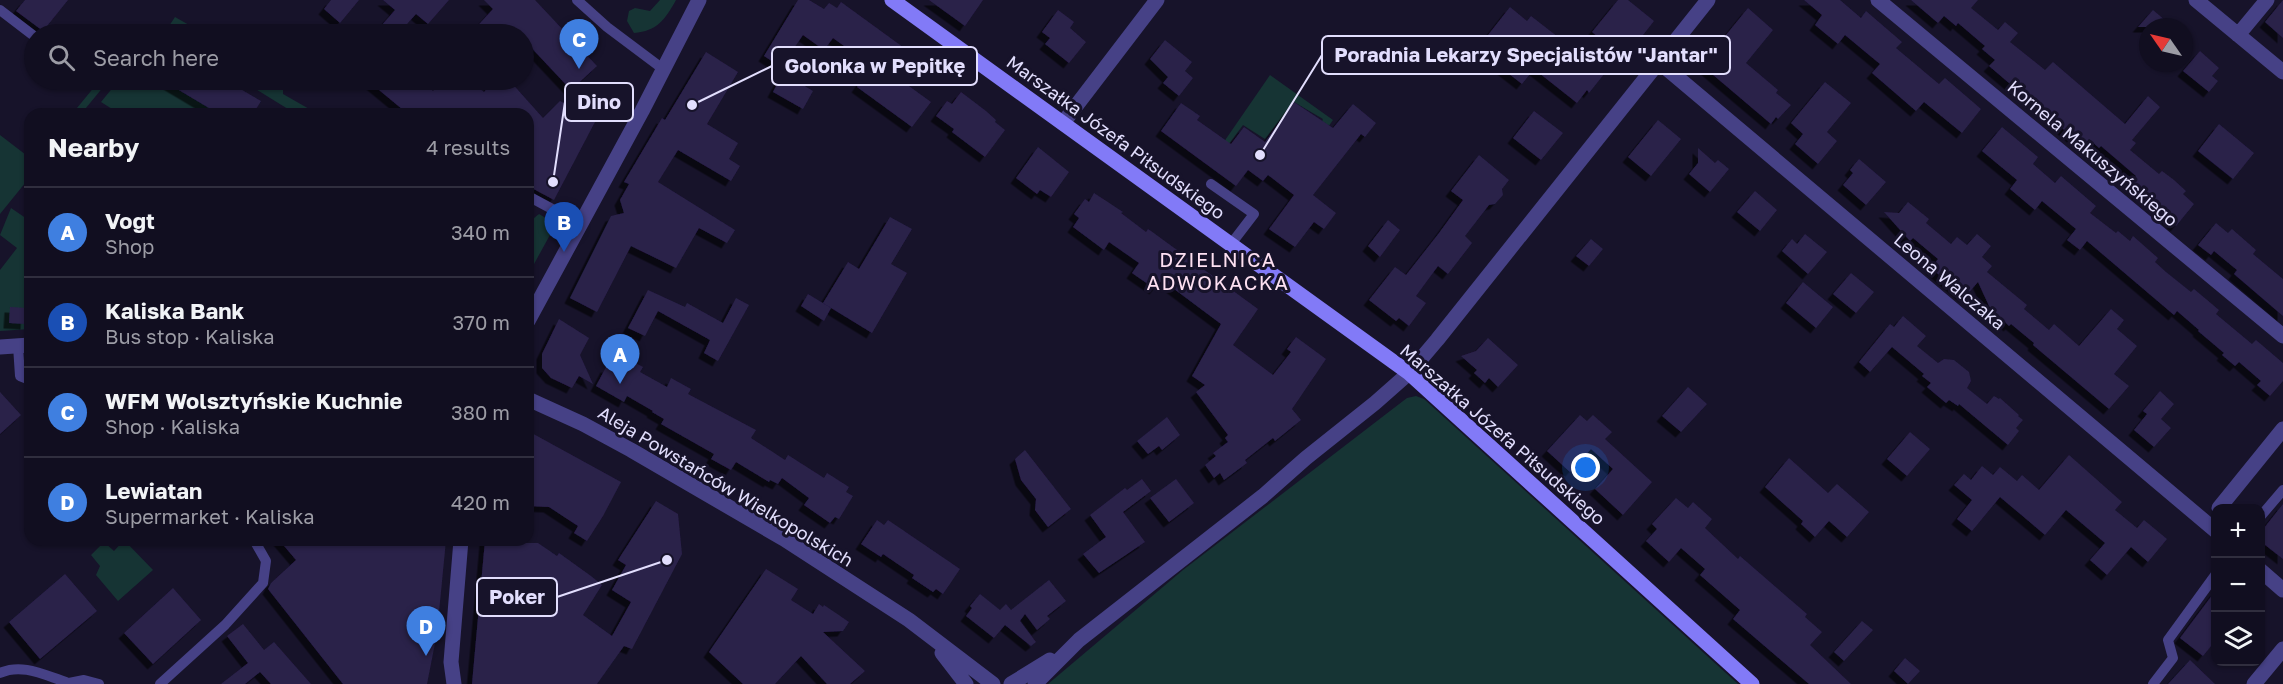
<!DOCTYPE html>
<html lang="en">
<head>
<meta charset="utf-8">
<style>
	:root { --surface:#110e20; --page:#1e1c2d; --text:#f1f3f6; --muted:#9c9ca5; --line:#302e3e; --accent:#d93025 }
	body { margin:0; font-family:"Golos Text",sans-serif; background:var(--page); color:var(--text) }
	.controls { position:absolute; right:18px; bottom:18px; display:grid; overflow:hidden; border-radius:12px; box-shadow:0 2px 4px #0004 }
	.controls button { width:54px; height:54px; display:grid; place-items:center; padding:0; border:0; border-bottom:2px solid var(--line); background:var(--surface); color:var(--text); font:30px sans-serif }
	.compass { position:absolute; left:2139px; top:18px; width:54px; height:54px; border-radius:50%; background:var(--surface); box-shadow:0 2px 4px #0004; rotate:304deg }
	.you { position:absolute; left:1586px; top:468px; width:21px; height:21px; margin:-15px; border:4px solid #fff; border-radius:50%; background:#1a73e8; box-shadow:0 0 0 9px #1a73e833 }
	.badge { display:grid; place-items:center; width:39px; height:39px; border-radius:50%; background:var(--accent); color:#fff; font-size:20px; font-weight:700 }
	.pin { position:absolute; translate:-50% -50px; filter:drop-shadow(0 2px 3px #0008) }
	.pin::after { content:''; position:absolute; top:32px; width:21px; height:18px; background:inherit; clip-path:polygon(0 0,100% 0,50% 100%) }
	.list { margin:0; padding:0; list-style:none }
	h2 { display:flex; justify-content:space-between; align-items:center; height:78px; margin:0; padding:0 24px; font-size:26px }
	h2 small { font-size:20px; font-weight:400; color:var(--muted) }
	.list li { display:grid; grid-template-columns:39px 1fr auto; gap:18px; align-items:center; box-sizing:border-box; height:90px; padding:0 24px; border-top:2px solid var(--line) }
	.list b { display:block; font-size:22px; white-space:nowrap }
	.list p { margin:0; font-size:20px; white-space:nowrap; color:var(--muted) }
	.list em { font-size:20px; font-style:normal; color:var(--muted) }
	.icon { flex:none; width:33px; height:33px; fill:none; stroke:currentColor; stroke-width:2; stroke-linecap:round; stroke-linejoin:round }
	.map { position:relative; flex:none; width:2283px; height:684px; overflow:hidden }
	.search { position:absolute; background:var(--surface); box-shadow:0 2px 4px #0004; left:24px; top:24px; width:510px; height:66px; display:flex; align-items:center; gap:15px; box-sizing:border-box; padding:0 21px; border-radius:33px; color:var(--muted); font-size:22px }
	.panel { position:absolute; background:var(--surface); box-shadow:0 2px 4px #0004; left:24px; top:108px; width:510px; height:438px; border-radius:18px }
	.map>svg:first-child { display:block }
	.green { fill:#163434 }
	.building { fill:#2a204a; filter:url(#shadow) }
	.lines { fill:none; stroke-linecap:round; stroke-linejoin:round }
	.lane { stroke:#464186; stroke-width:10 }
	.street { stroke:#464186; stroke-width:15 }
	.secondary { stroke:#827af7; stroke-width:15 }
	.labels { text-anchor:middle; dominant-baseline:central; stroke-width:6; stroke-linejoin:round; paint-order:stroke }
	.street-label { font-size:18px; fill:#e2defd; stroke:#17132a }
	.neighbourhood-label { font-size:20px; letter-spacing:1.5px; fill:#fde0f1; stroke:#17132a }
	.leader { fill:none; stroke:#e2defd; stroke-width:2 }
	.callout-dot { fill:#e2defd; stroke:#17132a; stroke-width:2 }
	.callout { fill:#17132a; stroke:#e2defd; stroke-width:2 }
	.callout-label { font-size:20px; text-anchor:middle; font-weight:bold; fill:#e2defd }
</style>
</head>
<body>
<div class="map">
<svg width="2283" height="684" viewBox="0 0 2283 684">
	<defs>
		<filter id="shadow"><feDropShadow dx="-5.5" dy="5.5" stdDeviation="0" flood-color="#0009"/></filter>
	</defs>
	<rect width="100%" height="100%" fill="#17132a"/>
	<!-- green -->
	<path class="green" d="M660,0H676C665,20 657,31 634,33L627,21L629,11L635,8L650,11Z
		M175,17L205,34H169L165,32Z
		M1270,75L1333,120L1326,130L1320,125L1323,119L1294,102L1265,139L1243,125L1223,152L1219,149Z
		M100,80H109L81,114H72Z
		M119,80H162L219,114H120L101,102Z
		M241,80H283V94L318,114H296Z
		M0,135L30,158V177L0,214Z
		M11,208L30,221V329L0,331V270L17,248L0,235Z
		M539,214L556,224L528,275V223Z
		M1416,396L1424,399L1738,684H1048L1183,570L1390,411L1407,398Z
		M124,540L153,570L118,601L96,575L100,566L91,555L104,542L114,551Z"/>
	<!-- building -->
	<path class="building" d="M25,0H68L43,31L16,11Z
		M331,0H359L340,23L324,9Z
		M383,0H449L428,24L416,14L398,34H374L395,10Z
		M484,0H535L597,66L571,90L524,40V34H470L493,9Z
		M798,0H809L824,9L829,3L837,8L841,2L918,58L902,81L931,102L912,127L857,87L872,66L833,38L824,50L803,35L781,67L764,56Z
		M929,0H983L965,26Z
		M1618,0H1628L1654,21L1625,58L1620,54L1589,93L1587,90L1577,103L1534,69L1522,84L1477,49L1510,7L1527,21L1531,16L1558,37L1551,45L1584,72L1607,44L1592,32Z
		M1804,0H1840L1861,18L1866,11L1902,42L1896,48L1927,74L1939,84L1945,78L1981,109L1962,133L1924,102L1916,111L1872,73L1880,64L1863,50L1845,35L1838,44L1815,25L1822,15Z
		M1911,0H1978L1971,8L1998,30L2005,22L2018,33L2010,42L2045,70L2053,62L2125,124L2148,96L2160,107L2132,140L2136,143L2130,150L2159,174L2162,171L2174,180L2186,191L2183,194L2194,204L2176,226L2164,215L2167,211L2145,193L2141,196L2129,185L2136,176L2101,146L2099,148L2089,139L2083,146L1989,66L1995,60L1982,49L1985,46L1958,23L1956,26L1944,16L1938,23Z
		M2283,0V38L2265,22Z
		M1748,8L1773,30L1746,63L1778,90L1776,93L1791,105L1778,119L1776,117L1771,124L1705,68L1708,57Z
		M1058,10L1074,22L1070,28L1086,42L1069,63L1045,44L1050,38L1042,32Z
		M2153,10L2173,27H2138Z
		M1165,40L1192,62L1185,71L1193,78L1179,96L1163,83L1168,77L1150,59Z
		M2200,51L2219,68L2212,76L2218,81L2209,92L2183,71Z
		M706,52L738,72L707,124L738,143L729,159L740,166L731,181L678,150L658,182L735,230L727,243L699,228L676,268L631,246L597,312L570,298L611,216L624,213L620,200L629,184L624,182L662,118L665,120Z
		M783,73L813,91L803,109L773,92Z
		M162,80H225L261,101L253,114H219Z
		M367,80H420L433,91L444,80H469L484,92L494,80H509L543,118L560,101L596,120L554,200L528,186V114H408Z
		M1825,82L1851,103L1827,132L1837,141L1818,164L1795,144L1803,134L1791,123Z
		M961,92L986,111L996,120L995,122L1005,130L985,157L952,132L954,129L936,116L947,101L952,104Z
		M1294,102L1333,128L1353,104L1376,123L1365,137L1361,134L1313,195L1336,213L1324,229L1314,222L1295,247L1269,229L1294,195L1268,175L1263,181L1248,170L1236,186L1161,131L1181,103L1200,116L1197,120L1231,144L1244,127L1265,142Z
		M1534,111L1563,133L1541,160L1513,138Z
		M1658,120L1681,139L1651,176L1628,157Z
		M2219,124L2254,153L2233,179L2198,151Z
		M2002,127L2038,157L2033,164L2055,183L2061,176L2096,206L2090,213L2116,233L2118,231L2130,241L2133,236L2158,258L2155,262L2166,272L2191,292L2194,289L2219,310L2216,314L2252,344L2256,340L2283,363V381L2270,396L2257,385L2261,381L2239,362L2235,366L2222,355L2224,353L2198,331L2199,330L2177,311L2174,315L2087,241L2080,250L2067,240L2076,229L2042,201L2035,210L2010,189L2017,180L1982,151Z
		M1038,147L1069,172L1051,197L1040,190L1037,194L1016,178Z
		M1698,148L1715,163L1718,160L1729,169L1710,192L1689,174L1698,163Z
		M1479,155L1509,180L1502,189L1503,195L1495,204L1489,205L1465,236L1472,243L1448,274L1438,266L1416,296L1426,303L1409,326L1399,318L1396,321L1369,300L1395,267L1406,275L1439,233L1463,200L1451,191Z
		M1859,159L1886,182L1866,205L1843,185L1853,173L1850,170Z
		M1755,191L1777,210L1760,231L1737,212Z
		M1094,193L1123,212L1121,213L1146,232L1148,229L1151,231L1258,309L1233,345L1273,375L1291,352L1287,349L1296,337L1326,359L1292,409L1301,420L1275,441L1273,438L1245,460L1247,463L1224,480L1220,473L1214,478L1205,465L1216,456L1213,453L1228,442L1225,438L1228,435L1196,392L1205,385L1192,376L1221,324L1162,280L1155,289L1132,273L1139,263L1109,242L1104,250L1073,227L1079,218L1074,214L1085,199L1089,202Z
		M1908,202L1929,219L1926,223L1951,244L1957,237L1967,245L1977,234L1991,246L1982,257L1992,266L1987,272L2027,305L2024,309L2049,330L2054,324L2079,346L2111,309L2124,320L2117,329L2137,346L2114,374L2129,386L2109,409L2033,345L2034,343L2011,324L2009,326L1989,306L1978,282L1965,297L1931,268L1938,259L1913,238L1910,241L1884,212L1899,213Z
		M890,217L912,229L891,264L907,273L872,333L823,303L848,262L859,269Z
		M1388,220L1400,230L1380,257L1368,246Z
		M2216,223L2228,233L2232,229L2256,250L2253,254L2283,279V316L2234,274L2237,270L2226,261L2214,251L2211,255L2198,245Z
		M1805,234L1827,252L1808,274L1782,251L1792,239L1797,244Z
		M1591,239L1603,249L1589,266L1576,256Z
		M1851,273L1874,292L1856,313L1833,294Z
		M1803,282L1833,307L1816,328L1786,303Z
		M648,290L685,307L687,303L723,323L736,298L749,305L718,361L704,353L710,340L658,311L645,336L628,328Z
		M808,294L831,308L824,321L801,306Z
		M10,307L27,308L26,324L9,323Z
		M1903,316L1926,336L1917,346L1938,363L1944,359L1954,360L1969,372L1971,381L1967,388L1987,404L1994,396L1999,399L2000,398L2019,415L2018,416L2023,420L2016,428L2019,431L2008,445L1959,404L1958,406L1949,400L1946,403L1927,387L1931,383L1922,376L1924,374L1892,347L1870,372L1859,362L1890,324L1894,327Z
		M559,319L589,338L580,355L593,384L579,376L572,388L551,378L542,368V354Z
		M1488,338L1518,365L1498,387L1489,378L1485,383L1474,373L1477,370L1461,356L1476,351Z
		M628,359L643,367L640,372L667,387L671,378L691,389L688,394L756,430L751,438L785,460L788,455L824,478L827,473L849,487L846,492L853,496L839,519L835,517L830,523L804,505L809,498L782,478L778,484L770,480L769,482L736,462L731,470L711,459L714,454L661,424L664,419L652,412L653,411L627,396L624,402L596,386L606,367L610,368L614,361L623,366Z
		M1688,387L1707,404L1681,432L1662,416Z
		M2160,391L2174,404L2161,419L2171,428L2154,447L2134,430L2147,414L2143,411Z
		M0,392L21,415L0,434Z
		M1580,415L1587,421L1593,415L1612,432L1605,439L1652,482L1623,515L1595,489L1613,469L1591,449L1570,472L1547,451Z
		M1167,417L1180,435L1162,450L1159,446L1148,454L1137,441Z
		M528,431L621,482L603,516L587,541L574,533L578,526L549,507L528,506Z
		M1910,432L1930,449L1907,476L1887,459Z
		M1025,450L1071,509L1048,527L1035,510L1036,499L1021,480L1015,459Z
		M2069,455L2122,502L2115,510L2137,528L2144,520L2167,539L2148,562L2131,547L2107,575L2090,560L2105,543L2066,510L2045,535L2000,497L1972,531L1957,519L1972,500L1954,485L1964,474L1971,480L1982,466L1993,475L2000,467L2017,481L2022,475L2039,490Z
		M1789,458L1828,493L1837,484L1869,512L1847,537L1829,521L1815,537L1801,524L1803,521L1765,487Z
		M1142,479L1151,491L1123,512L1145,542L1099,573L1083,554L1106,537L1090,515L1125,488L1127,490Z
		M1176,479L1194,503L1169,522L1150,498Z
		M1676,498L1688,508L1693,502L1712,519L1705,528L1738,559L1740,556L1807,614L1805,617L1822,632L1810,645L1851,684H1809L1733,619L1740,610L1700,575L1705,569L1681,548L1669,562L1646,541L1657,529L1652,524Z
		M656,501L678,514L682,554L632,649L624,646L597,684H472L485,540H522V543H538L557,556L559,553L591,576L602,585L583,615L612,636L631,602L612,590L626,565L618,560Z
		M2283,504V559L2260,541V533Z
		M877,520L884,525L888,520L960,569L943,594L936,589L933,592L912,578L914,575L883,554L881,557L861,544Z
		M279,540H446L437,633L427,684H343L268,589L271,583L296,560Z
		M766,569L798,589L791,600L813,614L819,604L823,607L824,605L849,622L843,631L823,632L865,671L850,684H827L801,656L775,684H743L709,652Z
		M65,574L97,611L40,659L9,622Z
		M1049,580L1066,601L1047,616L1050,619L1037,630L1025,614L1020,621L1036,642L1031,646L1005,625L994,638L966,616L972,608L970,606L980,594L1000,610L1006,604L1011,610Z
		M173,588L201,620L153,664L124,633Z
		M2216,590V640L2203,656L2180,638Z
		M1862,621L1873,630L1844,661L1834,652Z
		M243,624L264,650L274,642L311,684H271L260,672L245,684H221L248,663L227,636Z
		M1905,658L1920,671L1908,684L1894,671Z
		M2190,660L2215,684H2168Z"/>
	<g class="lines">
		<!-- lane -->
		<path class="lane" d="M577,0L607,27L663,69
			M0,10L34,36
			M1211,184L1254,214L1231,244
			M528,196L580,224
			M18,346L20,376L30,380
			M2260,517L2283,490
			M0,673C22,663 44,675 66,682
			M64,684L84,680L99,684
			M160,684L225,625L263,583L266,561L254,540
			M2153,684L2173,658L2168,640L2216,574"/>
		<!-- street -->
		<path class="street" d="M1878,0L2283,336
			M2196,0L2283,72
			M2238,35L2267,0
			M1659,62L2216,531
			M1063,123L1157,0
			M528,321L642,111L699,0
			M0,347L30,345
			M528,399L583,424L631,450L784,539L909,620L993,684
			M2219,508L2283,429
			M2260,570L2283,590
			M942,653L966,684
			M454,684L451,662L461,540
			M1011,684L1050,660
			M1035,684L1079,640L1263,496L1306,458L1375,403L1409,373L1437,340L1708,0
			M2254,684L2283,649"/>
		<!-- secondary -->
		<path class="secondary" d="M892,0L1409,373L1752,684"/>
	</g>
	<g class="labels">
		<!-- street labels -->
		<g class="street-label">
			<text transform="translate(1116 137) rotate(36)">Marszałka Józefa Piłsudskiego</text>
			<text transform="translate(2093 153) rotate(40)">Kornela Makuszyńskiego</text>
			<text transform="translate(1950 281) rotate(40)">Leona Walczaka</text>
			<text transform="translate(1503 434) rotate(41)">Marszałka Józefa Piłsudskiego</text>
			<text transform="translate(726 486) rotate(31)">Aleja Powstańców Wielkopolskich</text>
		</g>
		<!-- neighbourhood labels -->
		<g class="neighbourhood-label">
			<text x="1218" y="259">DZIELNICA<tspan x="1218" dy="23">ADWOKACKA</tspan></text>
		</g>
	</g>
	<!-- callouts -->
	<path class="leader" d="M1260 155L1322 55M692 105L772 66M553 182L565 102M667 560L557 597"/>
	<g class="callout-dot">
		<circle cx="1260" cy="155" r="6"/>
		<circle cx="692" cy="105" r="6"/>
		<circle cx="553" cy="182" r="6"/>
		<circle cx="667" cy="560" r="6"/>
	</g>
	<g class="callout">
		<rect x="1322" y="36" width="408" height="38" rx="6"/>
		<rect x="772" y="47" width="205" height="38" rx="6"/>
		<rect x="565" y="83" width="68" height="38" rx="6"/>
		<rect x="477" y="578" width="80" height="38" rx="6"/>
	</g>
	<g class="callout-label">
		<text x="1526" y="62">Poradnia Lekarzy Specjalistów "Jantar"</text>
		<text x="875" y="73">Golonka w Pepitkę</text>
		<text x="599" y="109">Dino</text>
		<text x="517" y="604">Poker</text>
	</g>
</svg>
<div class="controls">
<button>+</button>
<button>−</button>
<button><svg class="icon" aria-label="layers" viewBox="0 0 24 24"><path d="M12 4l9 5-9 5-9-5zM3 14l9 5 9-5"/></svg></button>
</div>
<svg class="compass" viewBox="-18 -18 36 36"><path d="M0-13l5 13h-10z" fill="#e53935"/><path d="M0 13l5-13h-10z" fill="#9c9ca5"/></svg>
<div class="you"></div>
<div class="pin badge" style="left:620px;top:384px;background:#3f7fe0">A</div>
<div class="pin badge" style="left:564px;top:252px;background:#1a4fb4">B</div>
<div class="pin badge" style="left:579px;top:69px;background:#3f7fe0">C</div>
<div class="pin badge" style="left:426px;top:656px;background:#3f7fe0">D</div>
<div class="search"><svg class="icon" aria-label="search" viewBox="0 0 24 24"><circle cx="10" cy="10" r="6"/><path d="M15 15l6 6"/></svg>Search here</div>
<section class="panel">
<h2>Nearby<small>4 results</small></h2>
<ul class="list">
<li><span class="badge" style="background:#3f7fe0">A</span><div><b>Vogt</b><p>Shop</p></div><em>340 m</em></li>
<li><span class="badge" style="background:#1a4fb4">B</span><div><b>Kaliska Bank</b><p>Bus stop · Kaliska</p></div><em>370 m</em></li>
<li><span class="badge" style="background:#3f7fe0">C</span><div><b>WFM Wolsztyńskie Kuchnie</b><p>Shop · Kaliska</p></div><em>380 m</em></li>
<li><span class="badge" style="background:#3f7fe0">D</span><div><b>Lewiatan</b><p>Supermarket · Kaliska</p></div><em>420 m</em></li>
</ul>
</section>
</div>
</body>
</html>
